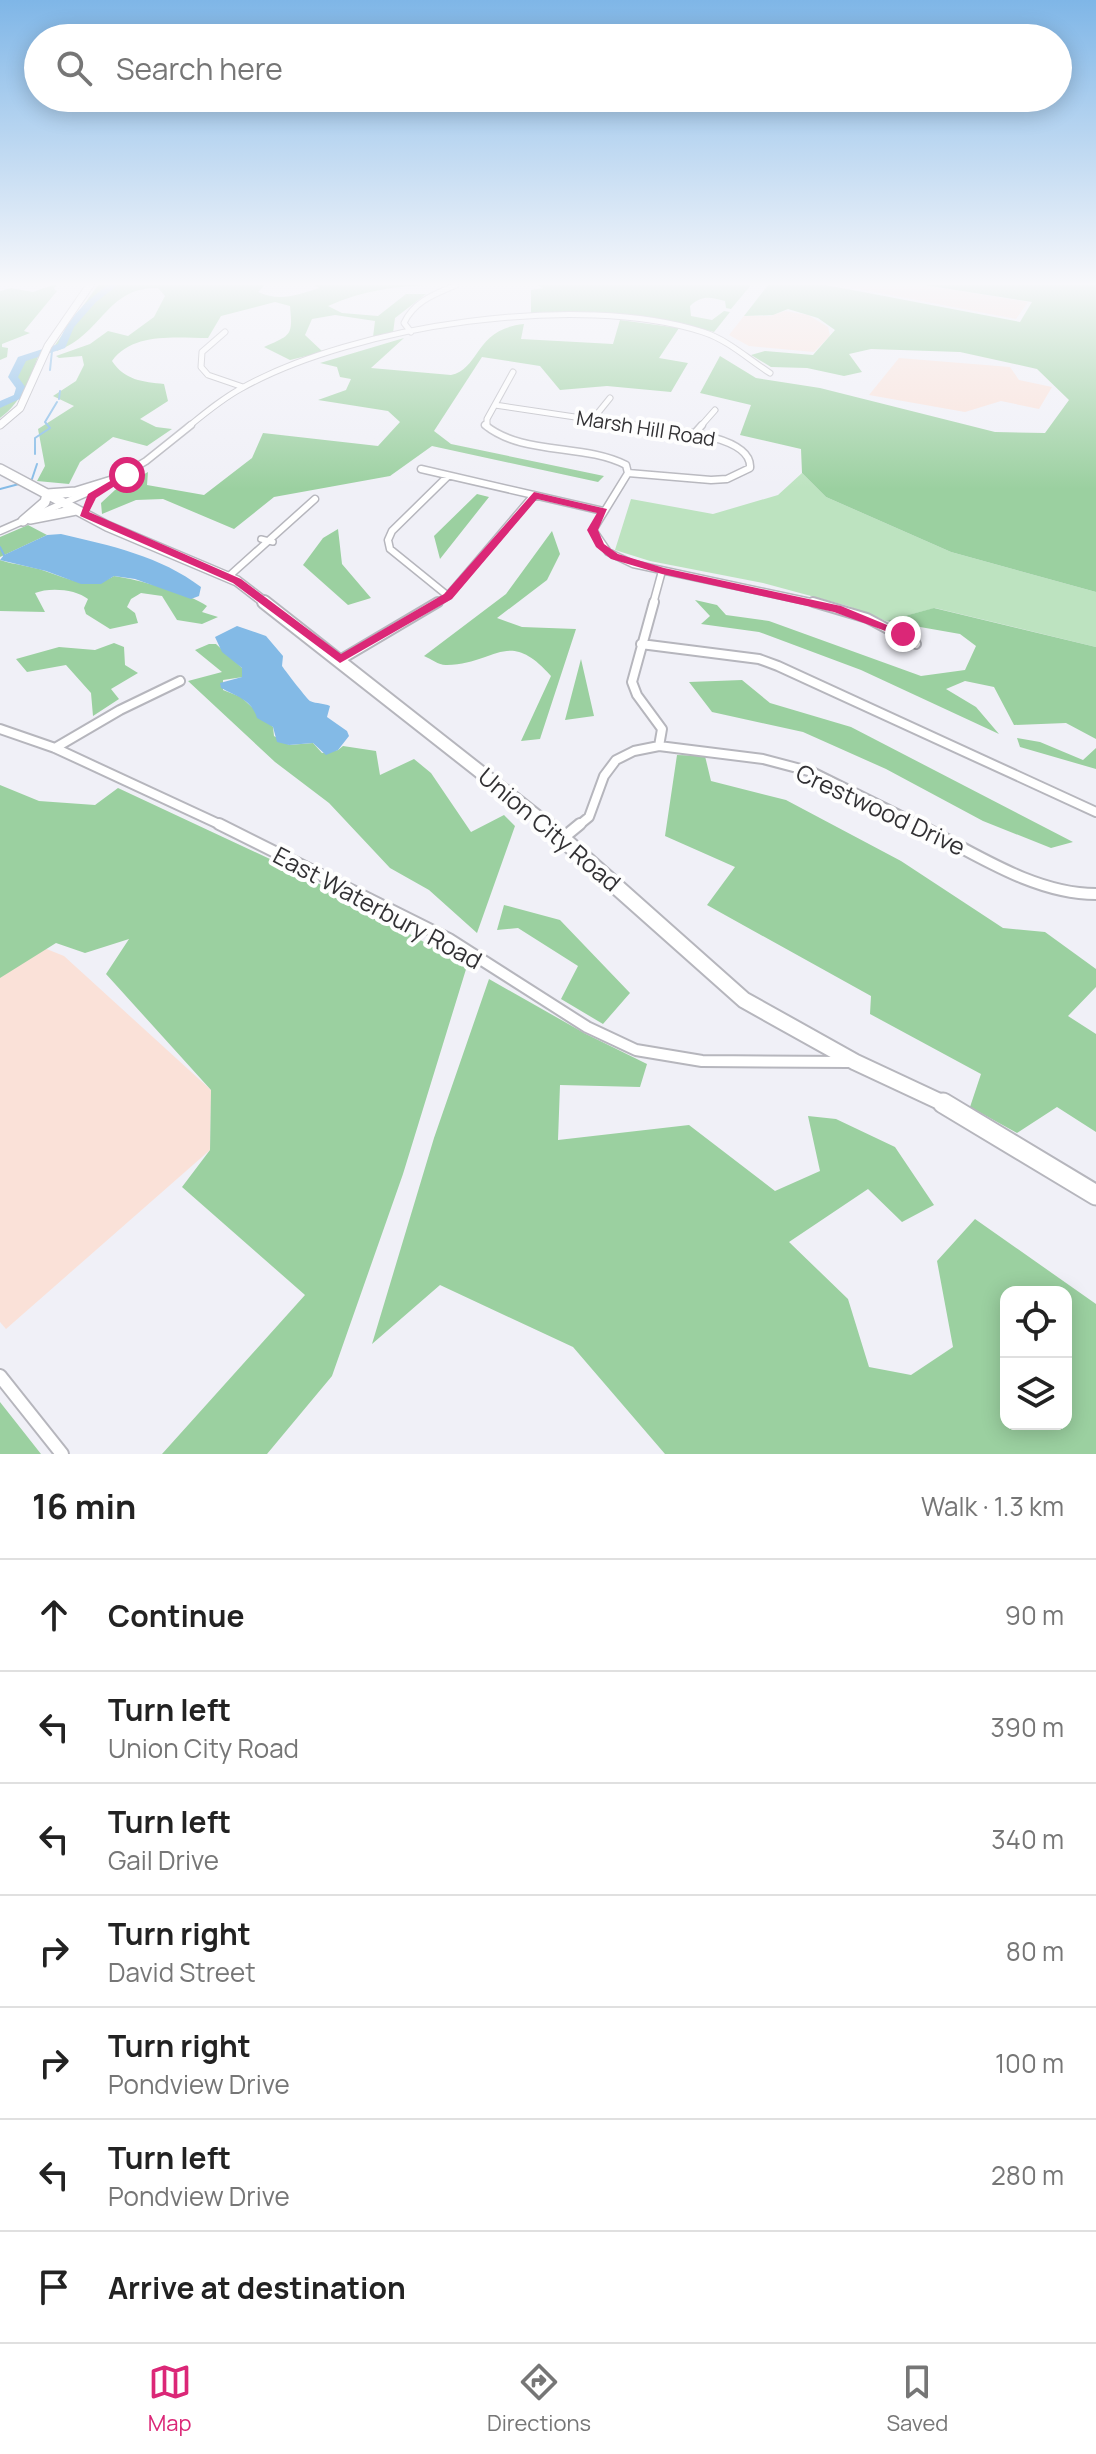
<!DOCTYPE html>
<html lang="en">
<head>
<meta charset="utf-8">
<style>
	:root { --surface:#fff; --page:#f6f6f6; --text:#222; --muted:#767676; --line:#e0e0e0; --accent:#db2777 }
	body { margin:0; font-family:Manrope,sans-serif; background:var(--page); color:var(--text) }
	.controls { position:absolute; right:24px; bottom:24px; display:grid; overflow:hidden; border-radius:16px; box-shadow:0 4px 20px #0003 }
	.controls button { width:72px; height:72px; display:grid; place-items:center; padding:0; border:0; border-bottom:2px solid var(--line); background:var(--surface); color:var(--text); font:40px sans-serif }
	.stop { position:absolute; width:24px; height:24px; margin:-18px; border:6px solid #db2777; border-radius:50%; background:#fff }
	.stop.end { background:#db2777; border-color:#fff; box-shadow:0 2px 8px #0008 }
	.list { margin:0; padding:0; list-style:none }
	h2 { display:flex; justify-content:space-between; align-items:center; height:104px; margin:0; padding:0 32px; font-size:34px }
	h2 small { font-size:26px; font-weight:400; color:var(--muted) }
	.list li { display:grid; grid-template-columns:52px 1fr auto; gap:24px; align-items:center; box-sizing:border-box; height:112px; padding:0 32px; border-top:2px solid var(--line) }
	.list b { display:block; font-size:30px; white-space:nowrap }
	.list p { margin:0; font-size:26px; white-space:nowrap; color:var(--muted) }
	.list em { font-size:26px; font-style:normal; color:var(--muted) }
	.icon { flex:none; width:44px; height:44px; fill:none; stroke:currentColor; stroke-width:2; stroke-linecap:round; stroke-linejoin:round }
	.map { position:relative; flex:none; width:1096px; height:1454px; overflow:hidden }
	.search { position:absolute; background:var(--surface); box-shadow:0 4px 20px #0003; left:24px; right:24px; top:24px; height:88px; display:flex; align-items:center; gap:20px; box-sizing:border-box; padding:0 28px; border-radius:44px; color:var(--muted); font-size:30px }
	.sheet { height:888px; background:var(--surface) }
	nav { display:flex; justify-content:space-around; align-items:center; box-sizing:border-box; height:112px; border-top:2px solid var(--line); background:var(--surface); font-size:22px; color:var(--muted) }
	nav a { display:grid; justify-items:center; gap:4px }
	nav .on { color:var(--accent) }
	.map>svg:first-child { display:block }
	.industrial { fill:#fae1d8 }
	.green { fill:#bde3c0 }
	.forest { fill:#9bd0a0; fill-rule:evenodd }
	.water { fill:#83bae6 }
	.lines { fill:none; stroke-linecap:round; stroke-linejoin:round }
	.stream { stroke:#83bae6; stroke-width:2 }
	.river { fill:#83bae6; fill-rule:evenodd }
	.pedestrian-casing { stroke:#b6b6bd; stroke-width:8 }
	.minor-far4-casing { stroke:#b6b6bd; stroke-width:7 }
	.minor-far3-casing { stroke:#b6b6bd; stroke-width:9 }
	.minor-far2-casing { stroke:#b6b6bd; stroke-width:12 }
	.minor-far1-casing { stroke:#b6b6bd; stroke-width:14 }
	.minor-casing { stroke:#b6b6bd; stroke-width:16 }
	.secondary-far4-casing { stroke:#b6b6bd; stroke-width:9 }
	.secondary-far3-casing { stroke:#b6b6bd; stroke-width:12 }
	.secondary-far2-casing { stroke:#b6b6bd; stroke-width:16 }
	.secondary-far1-casing { stroke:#b6b6bd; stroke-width:19 }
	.secondary-casing { stroke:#b6b6bd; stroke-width:23 }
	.pedestrian { stroke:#fff; stroke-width:5 }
	.minor-far4 { stroke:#fff; stroke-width:5 }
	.minor-far3 { stroke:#fff; stroke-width:6 }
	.minor-far2 { stroke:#fff; stroke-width:8 }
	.minor-far1 { stroke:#fff; stroke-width:10 }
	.minor { stroke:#fff; stroke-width:12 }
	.secondary-far4 { stroke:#fff; stroke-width:7 }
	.secondary-far3 { stroke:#fff; stroke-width:9 }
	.secondary-far2 { stroke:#fff; stroke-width:12 }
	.secondary-far1 { stroke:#fff; stroke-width:15 }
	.secondary { stroke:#fff; stroke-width:19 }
	.route { fill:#db2777 }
	.labels { text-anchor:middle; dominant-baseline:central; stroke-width:8; stroke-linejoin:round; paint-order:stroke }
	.far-street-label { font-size:20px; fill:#323134; stroke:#fefefe }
	.street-label { font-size:24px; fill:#323134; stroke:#fefefe }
</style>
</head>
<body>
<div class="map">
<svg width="1096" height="1454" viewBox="0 0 1096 1454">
	<rect width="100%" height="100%" fill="#f0f0f7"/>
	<!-- industrial -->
	<path class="industrial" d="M838,285H923L1028,302L1016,319Z
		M785,311L808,315L828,327L830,336L814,352L749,346L729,335L744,316H770Z
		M899,358L1010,367L1019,380L1052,387L1039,409L1001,401L965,412L869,395Z
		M44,948L64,956L211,1090L210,1150L6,1329L0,1322V977Z"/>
	<!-- green -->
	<path class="green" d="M802,473L826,497L951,552L1096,592V647L935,608L886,621L848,606L763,583L650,561L615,550L631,499L713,514L778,495Z"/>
	<!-- forest -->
	<path class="forest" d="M52,285H57L54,289L57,291L24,331L30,333L2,344V347L8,348L7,357L0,360V291L11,288L33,292Z
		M98,285H265L258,292C280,302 297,295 319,288L314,285H436C396,286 364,290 328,306L342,313L378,316L406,294H426L395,318L393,333L373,337L375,321L335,315L312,319L305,335L323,352L290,360L264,347C291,335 293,336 290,306L275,302L221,316L208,338C175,338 133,332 112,361C124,380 143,382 164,384L168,401L140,419L156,427L172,429L147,446L113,437L80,462L69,484L37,481L45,466L38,429L74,406L53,396L76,381L84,365L82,356L59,358L56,356L90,344L108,331L128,336L154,317L165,296L158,288C106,287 103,334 57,351L55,345Z
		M537,285H751L731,309L726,308L725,301C710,297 702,295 690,306L691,316L712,320L724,311L730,312L714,332C650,313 597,311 531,315V290L543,288Z
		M768,285H826L1020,322L1032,302L924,285H1096V592L951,552L826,497L802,473L801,449L740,435L751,405L700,393L720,356L756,378L820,388L995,432L1045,433L1069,400L1037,369L960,352L871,349L849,354L862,372L844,376L807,368L771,367L751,355L765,351L813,355L835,330L818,318L788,309L773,315L744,316Z
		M620,320L679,328L659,358L688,363L671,392L607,386L560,390L540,366L482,357L434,431L451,444L604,476L598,482L432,446L390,476L274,497L234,529L163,499L136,500L102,514L101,503L115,490L148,472L147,485L204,495L252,458L263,433L378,446L400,422L388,411L318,400L346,390L351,379L340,377L337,367L320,363L404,338L371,368L451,375C481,368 474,329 524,324L521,339L613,344Z
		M40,352C29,379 23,401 0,418V402L13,397L17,389L12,371L21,358Z
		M477,494L489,497L440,559L434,536Z
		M28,525L47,535L0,557V537Z
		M338,529L342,564L371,598L348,605L303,565L323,538Z
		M552,531L560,554L547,580L497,618L522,627L576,629L540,739L521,741L551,676C508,627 496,664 447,665C440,666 431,659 424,656L506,594Z
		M0,560C15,565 31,566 45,571C68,579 91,590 114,576C136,579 191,594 207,606L202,612L218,617L202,624L177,620L162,596L141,593L131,599L127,607L135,613L138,623L110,629L86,614L84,608L88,599C76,589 49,587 35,593L45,612L0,611Z
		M695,600L717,605L726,615L769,621L921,676L965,670L976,646L960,634L886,621L934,608L1096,647V739L1066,723L1014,725L994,687L965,681L946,689L976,707L999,734L861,670L759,632L701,624L710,616Z
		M114,643L124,647L125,665L138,673L111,689L119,699L93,716L91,693L66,665L27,672L16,659L59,647L95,650Z
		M209,644H216L242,668L243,677L223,680V690L241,697L273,727L274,736L289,745L313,743L322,753L338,750L343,746L376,751L380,775L414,759L431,773L471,832L504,815L515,826L477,933L429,890L390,868L329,803L275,762L188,681L222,672L195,650Z
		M581,659L594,716L565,720Z
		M742,680L770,703L851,727L1073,842L1051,848L983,821L886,769L803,732L712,712L689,682Z
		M1017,738L1040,742L1083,760L1096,748V769L1020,747Z
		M677,755L705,756L711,781L786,800L901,861L1003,928L1045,932L1096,969V987L1068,1016L1096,1034V1132L1057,1107L1017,1133L970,1107L981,1074L870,1014L871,996L707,905L735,867L665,836Z
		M0,785L39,801L95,805L118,788L300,873L467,966L403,1174L332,1376L267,1454H162L305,1295L182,1187L210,1150L211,1090L106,974L129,939L85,953L56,943L0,978Z
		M504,905L560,920L630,993L603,1024L561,999L578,966L518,928L497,930Z
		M489,979L586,1034L647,1064L640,1087L560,1085L558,1140L689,1125L775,1191L820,1171L808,1116L836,1119L895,1147L934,1205L902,1222L868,1189L789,1242L848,1299L869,1367L911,1375L953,1347L937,1261L975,1219L1096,1304V1454H665L573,1347L440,1285L372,1344L434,1138ZM1006,1292H1066V1424H1006Z
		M0,1402L41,1454H0Z"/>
	<!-- water -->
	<path class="water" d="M61,534C112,546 160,556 201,587L199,596L191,599L135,579L114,576L101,584H81L46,571L0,560L4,555L47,535Z
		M237,626L266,636L283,656L282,666C286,672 308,700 310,701C317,704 324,703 330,706L327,717L347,731L349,736L338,750L326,755L313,743L289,745L277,742L273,727L257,718C252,700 236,696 221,688L220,683L242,677V668L222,652L215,637Z"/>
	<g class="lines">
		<!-- stream -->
		<path class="stream" d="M50,370L52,351
			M59,399L60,391
			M35,454V438L50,428L45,422L57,402
			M32,479L37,464
			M0,489L19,484
			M0,547L4,555"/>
		<!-- river -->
		<path class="river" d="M108,285H118L96,302L74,327L65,348L26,361L18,377L26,388L24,397L0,408V401L14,395L16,388L8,377L18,357L58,344C68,318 86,301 108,285Z"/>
		<defs>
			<path id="pedestrian" d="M261,539L273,542"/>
			<path id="minor-far4" d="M225,332L202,352L201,367L208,375L243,387
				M411,332L404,323C414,301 435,294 456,285
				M495,405L642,427
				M593,419L610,398
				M188,427C205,413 223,398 242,388C354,325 580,292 703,332C728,340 748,359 770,373
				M487,427V419L513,372
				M700,427L715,410"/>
			<path id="minor-far3" d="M485,425C523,456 583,443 626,465L628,473L593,530L608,552L633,564L820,604
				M694,434L702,425
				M421,469L603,511
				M628,473L711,480L727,479L750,468C753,432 656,429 629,425
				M448,476L392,531L388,540L390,549L448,596
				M111,482L146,461L191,425
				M0,531L91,491
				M228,577L315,499
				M435,604L448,596L534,495
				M653,604L662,571"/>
			<path id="minor-far2" d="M654,602L632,682L637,695L662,729L659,746
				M813,602L867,618L916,644
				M641,644L759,659L778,666L1096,812
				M340,660L438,602
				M0,729L55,748L223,826
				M55,748L120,710L180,681
				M578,826L589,817L604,776L616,760L634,751L659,746L763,759L812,772L921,826"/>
			<path id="minor-far1" d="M219,824L449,939L587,1027L636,1050L702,1061L848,1062
				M917,824C973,852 1033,894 1096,894
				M563,838L580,824"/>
			<path id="minor" d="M0,1376L62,1454"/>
			<path id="secondary-far4" d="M0,425L20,408L48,346L90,285"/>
			<path id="secondary-far3" d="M0,469L107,526L237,581L267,604
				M30,519L76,510
				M23,521L45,502L47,494L76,492L115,480"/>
			<path id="secondary-far2" d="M264,602L549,826"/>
			<path id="secondary-far1" d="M546,824L744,1000L855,1062L947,1105"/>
			<path id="secondary" d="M943,1103L1096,1195"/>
		</defs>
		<!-- pedestrian casing -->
		<use href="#pedestrian" class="pedestrian-casing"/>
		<!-- minor-far4 casing -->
		<use href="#minor-far4" class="minor-far4-casing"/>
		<!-- minor-far3 casing -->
		<use href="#minor-far3" class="minor-far3-casing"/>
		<!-- minor-far2 casing -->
		<use href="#minor-far2" class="minor-far2-casing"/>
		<!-- minor-far1 casing -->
		<use href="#minor-far1" class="minor-far1-casing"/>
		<!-- minor casing -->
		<use href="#minor" class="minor-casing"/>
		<!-- secondary-far4 casing -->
		<use href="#secondary-far4" class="secondary-far4-casing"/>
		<!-- secondary-far3 casing -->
		<use href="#secondary-far3" class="secondary-far3-casing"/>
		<!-- secondary-far2 casing -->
		<use href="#secondary-far2" class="secondary-far2-casing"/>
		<!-- secondary-far1 casing -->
		<use href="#secondary-far1" class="secondary-far1-casing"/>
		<!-- secondary casing -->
		<use href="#secondary" class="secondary-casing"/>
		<!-- pedestrian -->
		<use href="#pedestrian" class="pedestrian"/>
		<!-- minor-far4 -->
		<use href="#minor-far4" class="minor-far4"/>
		<!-- minor-far3 -->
		<use href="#minor-far3" class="minor-far3"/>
		<!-- minor-far2 -->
		<use href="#minor-far2" class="minor-far2"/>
		<!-- minor-far1 -->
		<use href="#minor-far1" class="minor-far1"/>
		<!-- minor -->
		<use href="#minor" class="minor"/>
		<!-- secondary-far4 -->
		<use href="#secondary-far4" class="secondary-far4"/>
		<!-- secondary-far3 -->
		<use href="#secondary-far3" class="secondary-far3"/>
		<!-- secondary-far2 -->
		<use href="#secondary-far2" class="secondary-far2"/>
		<!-- secondary-far1 -->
		<use href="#secondary-far1" class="secondary-far1"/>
		<!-- secondary -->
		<use href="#secondary" class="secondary"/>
	</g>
	<!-- sky -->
	<linearGradient id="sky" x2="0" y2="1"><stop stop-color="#7fb6e7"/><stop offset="0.58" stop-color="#f8f8fb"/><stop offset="1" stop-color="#f8f8fb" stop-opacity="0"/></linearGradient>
	<rect width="1096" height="489" fill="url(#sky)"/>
	<!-- route -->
	<path class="route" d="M124,473L132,475L96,498L89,512L241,579L341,654L444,594L534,492L607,509L598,530L604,544L618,554L664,568L841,606L909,634L899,636L834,612L662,574L611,559L596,547L587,530L597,513L537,499L452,599L340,663L233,583L80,516L88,494Z"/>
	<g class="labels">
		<!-- far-street labels -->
		<g class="far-street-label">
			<text transform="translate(646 428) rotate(9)">Marsh Hill Road</text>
		</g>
		<!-- street labels -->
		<g class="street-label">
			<text transform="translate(881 809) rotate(25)">Crestwood Drive</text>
			<text transform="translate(550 829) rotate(40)">Union City Road</text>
			<text transform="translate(378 907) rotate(28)">East Waterbury Road</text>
		</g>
	</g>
</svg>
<div class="controls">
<button><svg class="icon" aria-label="locate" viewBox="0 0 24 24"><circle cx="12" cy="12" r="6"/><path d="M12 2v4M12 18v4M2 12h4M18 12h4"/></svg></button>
<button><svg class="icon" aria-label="layers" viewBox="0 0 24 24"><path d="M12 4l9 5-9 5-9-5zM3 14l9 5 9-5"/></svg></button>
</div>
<div class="stop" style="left:127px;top:475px"></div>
<div class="stop end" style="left:903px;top:634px"></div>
<div class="search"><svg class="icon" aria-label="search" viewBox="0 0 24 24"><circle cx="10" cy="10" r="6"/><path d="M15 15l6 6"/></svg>Search here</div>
</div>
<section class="sheet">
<h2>16 min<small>Walk · 1.3 km</small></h2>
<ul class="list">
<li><svg class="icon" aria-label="ahead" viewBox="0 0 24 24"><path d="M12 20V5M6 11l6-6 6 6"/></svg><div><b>Continue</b></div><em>90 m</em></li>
<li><svg class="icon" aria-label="left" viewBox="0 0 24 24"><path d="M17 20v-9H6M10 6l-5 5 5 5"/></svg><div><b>Turn left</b><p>Union City Road</p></div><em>390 m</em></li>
<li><svg class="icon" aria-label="left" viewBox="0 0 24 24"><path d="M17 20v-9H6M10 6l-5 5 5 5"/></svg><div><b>Turn left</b><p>Gail Drive</p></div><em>340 m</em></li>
<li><svg class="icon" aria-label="right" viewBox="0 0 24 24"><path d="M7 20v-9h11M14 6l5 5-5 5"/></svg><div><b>Turn right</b><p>David Street</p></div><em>80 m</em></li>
<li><svg class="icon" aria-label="right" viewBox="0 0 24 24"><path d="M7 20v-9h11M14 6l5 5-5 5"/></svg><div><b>Turn right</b><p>Pondview Drive</p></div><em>100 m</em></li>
<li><svg class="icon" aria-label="left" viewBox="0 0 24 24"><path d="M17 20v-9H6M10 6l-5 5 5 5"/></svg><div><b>Turn left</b><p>Pondview Drive</p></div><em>280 m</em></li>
<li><svg class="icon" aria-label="arrive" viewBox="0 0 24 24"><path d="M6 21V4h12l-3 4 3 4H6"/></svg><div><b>Arrive at destination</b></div></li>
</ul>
</section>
<nav>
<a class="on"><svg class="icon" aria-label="map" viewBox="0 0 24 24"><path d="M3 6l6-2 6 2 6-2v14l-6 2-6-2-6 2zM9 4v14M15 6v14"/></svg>Map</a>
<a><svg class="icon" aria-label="directions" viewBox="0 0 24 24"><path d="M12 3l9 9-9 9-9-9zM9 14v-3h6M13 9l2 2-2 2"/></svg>Directions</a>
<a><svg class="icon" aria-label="saved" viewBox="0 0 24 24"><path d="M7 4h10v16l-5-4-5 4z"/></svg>Saved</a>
</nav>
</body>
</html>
